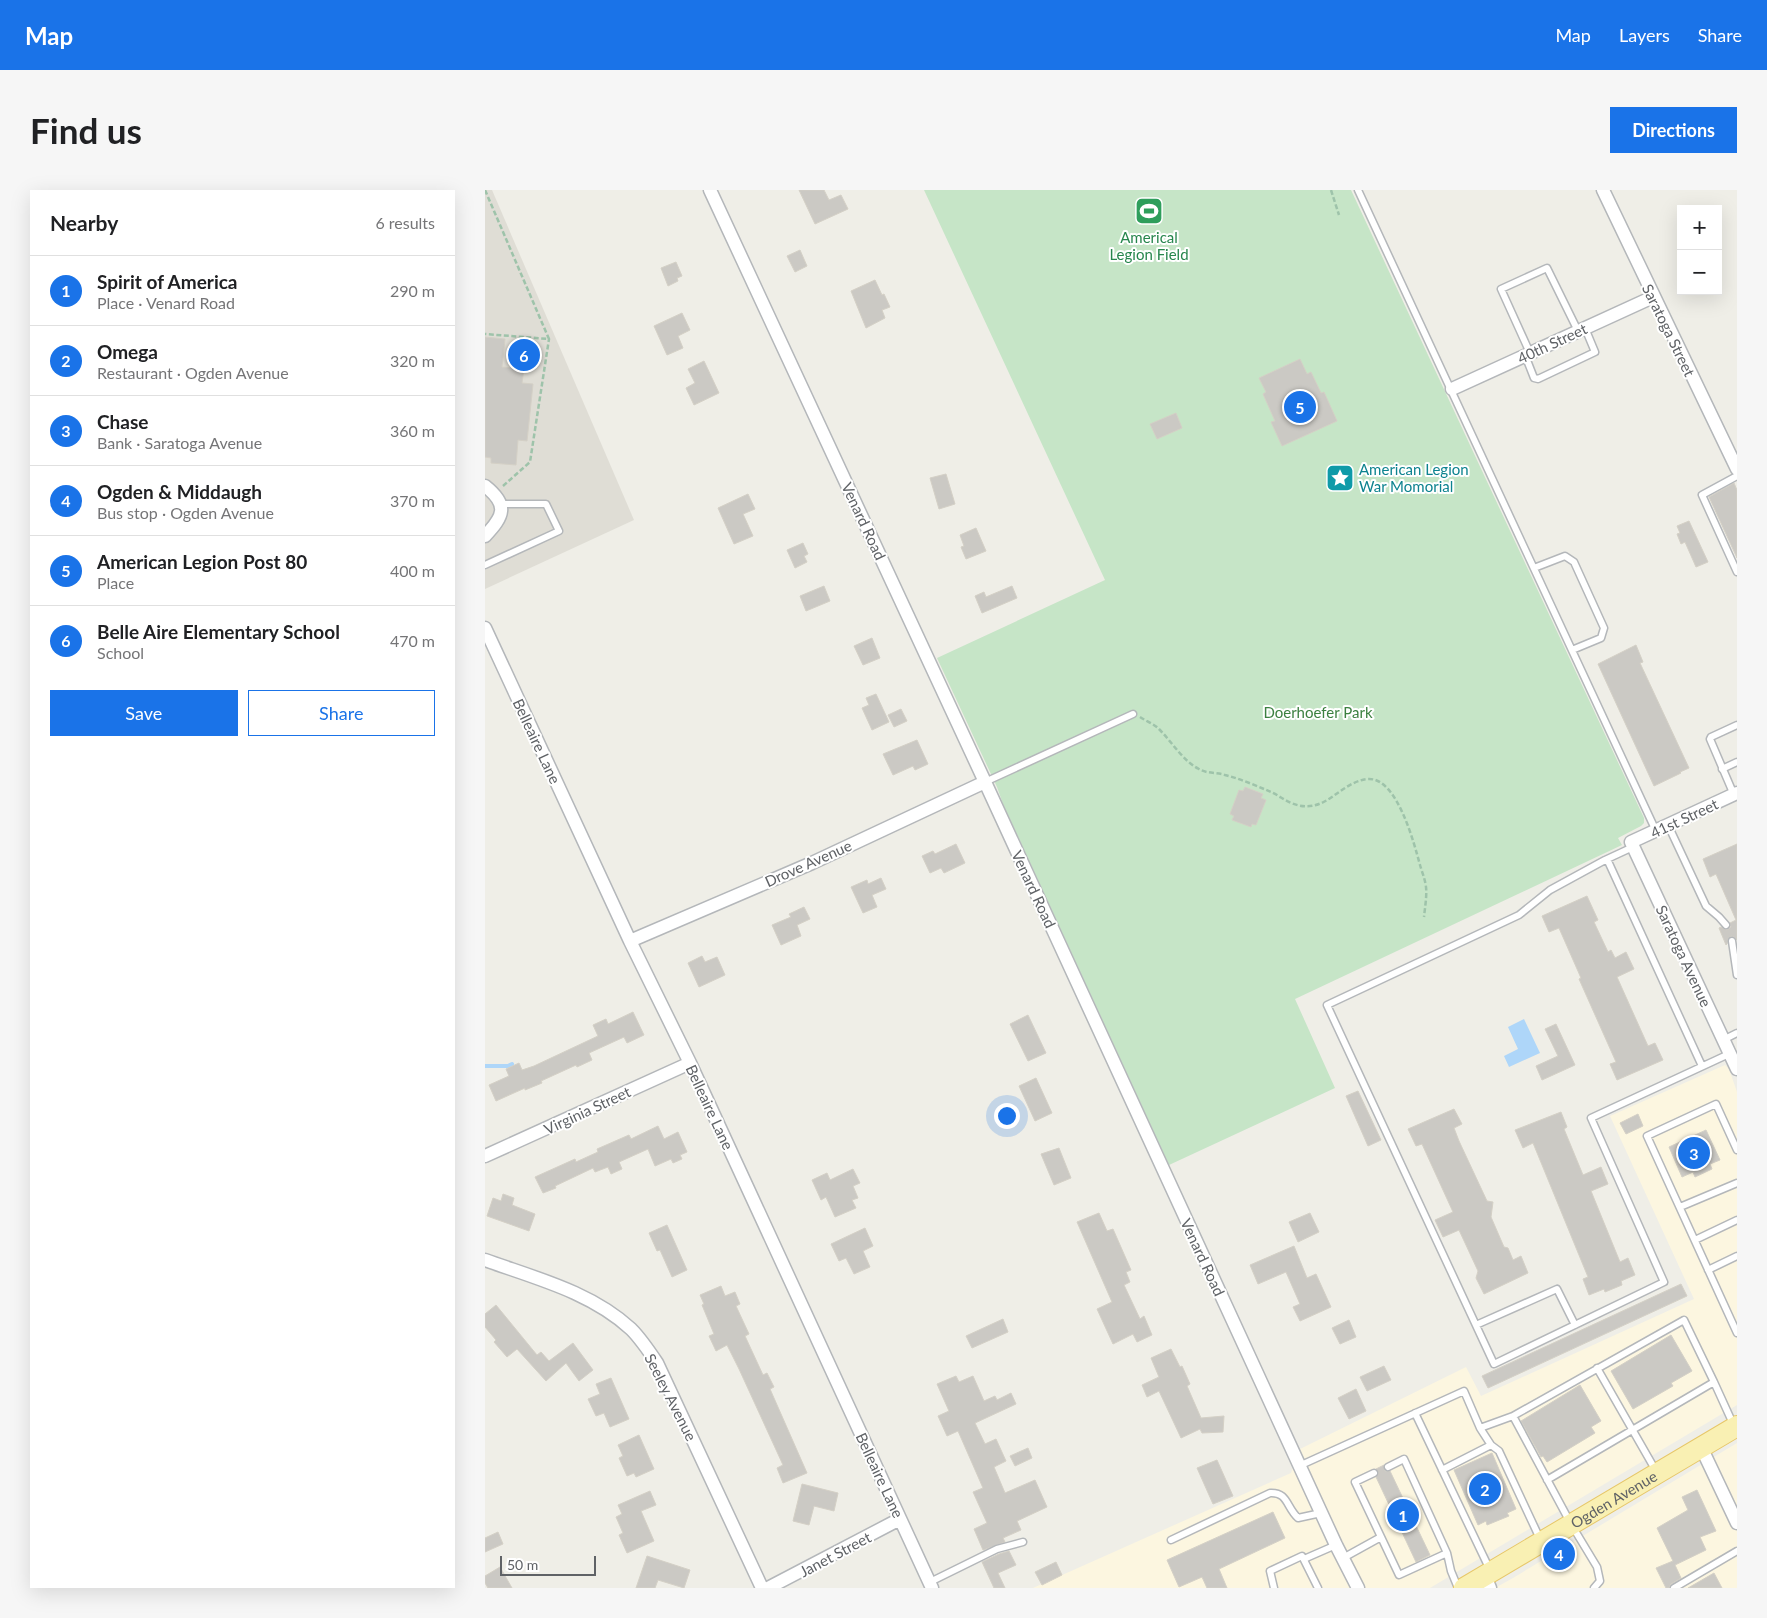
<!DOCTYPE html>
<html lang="en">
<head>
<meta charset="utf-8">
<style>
	:root { --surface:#fff; --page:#f6f6f6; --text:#202124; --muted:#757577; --line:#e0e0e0; --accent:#1a73e8 }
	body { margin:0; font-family:Lato,sans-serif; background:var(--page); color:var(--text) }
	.controls { position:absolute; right:15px; top:15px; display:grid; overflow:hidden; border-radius:0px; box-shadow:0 5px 20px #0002 }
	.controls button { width:45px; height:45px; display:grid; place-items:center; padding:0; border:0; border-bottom:1px solid var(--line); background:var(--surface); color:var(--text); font:25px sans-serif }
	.scale { position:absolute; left:15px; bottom:12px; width:96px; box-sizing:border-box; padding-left:5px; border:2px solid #5f6266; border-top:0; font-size:14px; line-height:18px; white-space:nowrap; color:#5f6266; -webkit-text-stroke:4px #fff; paint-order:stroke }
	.you { position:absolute; left:521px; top:925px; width:18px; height:18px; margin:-12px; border:4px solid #fff; border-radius:50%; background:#1a73e8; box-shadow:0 0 0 8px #1a73e833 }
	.badge { display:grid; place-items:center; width:32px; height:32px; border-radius:50%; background:var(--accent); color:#fff; font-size:16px; font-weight:700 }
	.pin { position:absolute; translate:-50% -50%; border:2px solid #fff; box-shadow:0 1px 5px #0006 }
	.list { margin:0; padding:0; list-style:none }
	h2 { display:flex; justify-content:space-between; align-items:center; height:65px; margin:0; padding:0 20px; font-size:21px }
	h2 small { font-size:16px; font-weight:400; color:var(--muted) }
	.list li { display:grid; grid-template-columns:32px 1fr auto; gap:15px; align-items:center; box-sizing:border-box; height:70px; padding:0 20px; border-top:1px solid var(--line) }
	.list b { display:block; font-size:19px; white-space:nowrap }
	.list p { margin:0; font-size:16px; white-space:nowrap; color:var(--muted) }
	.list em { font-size:16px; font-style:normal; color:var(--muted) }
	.actions { display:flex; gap:10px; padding:15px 20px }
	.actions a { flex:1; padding:11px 0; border:1px solid var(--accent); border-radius:0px; text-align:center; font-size:18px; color:var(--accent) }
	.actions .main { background:var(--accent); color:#fff }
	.map { position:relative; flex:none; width:1252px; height:1398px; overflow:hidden; border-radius:0px }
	header { display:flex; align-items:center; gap:30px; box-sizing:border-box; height:70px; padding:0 25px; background:var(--accent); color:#fff }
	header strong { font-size:24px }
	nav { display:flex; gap:28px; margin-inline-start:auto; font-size:18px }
	.intro { display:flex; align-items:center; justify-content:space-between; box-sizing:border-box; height:120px; padding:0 30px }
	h1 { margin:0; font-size:35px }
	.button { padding:12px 22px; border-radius:0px; background:var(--accent); color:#fff; font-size:18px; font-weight:700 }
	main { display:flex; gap:30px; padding:0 30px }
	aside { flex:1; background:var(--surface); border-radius:0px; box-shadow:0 5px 20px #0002 }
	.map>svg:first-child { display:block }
	.commercial { fill:#fcf6e0 }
	.education { fill:#dfddd5 }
	.green { fill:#c6e5c7 }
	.water { fill:#aed6f9 }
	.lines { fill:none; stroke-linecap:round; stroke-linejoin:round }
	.stream { stroke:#aed6f9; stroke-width:4 }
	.building { fill:#cbc9c4; stroke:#d4d0c6 }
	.lane-casing { stroke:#b4b7ba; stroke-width:9 }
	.street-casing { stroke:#b4b7ba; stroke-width:15 }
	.primary-casing { stroke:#e7c769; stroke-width:22 }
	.path { stroke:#9ec3aa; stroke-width:2.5; stroke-dasharray:5 2.5; stroke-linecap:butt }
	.lane { stroke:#fff; stroke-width:6 }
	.street { stroke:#fff; stroke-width:12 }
	.primary { stroke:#f9f0b3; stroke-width:20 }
	.labels { text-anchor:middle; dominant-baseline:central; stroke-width:4; stroke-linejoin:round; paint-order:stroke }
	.leisure-label { font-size:15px; fill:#27864d; stroke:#fff }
	.street-label { font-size:15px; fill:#5f6266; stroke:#fff }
	.culture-label { font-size:15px; fill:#0d838f; stroke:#fff; text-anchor:start }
	.park-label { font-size:15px; fill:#3c8040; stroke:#fff }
</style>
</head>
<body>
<header>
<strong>Map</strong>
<nav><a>Map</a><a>Layers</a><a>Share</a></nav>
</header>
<div class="intro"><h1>Find us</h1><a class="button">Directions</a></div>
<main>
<aside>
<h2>Nearby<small>6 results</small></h2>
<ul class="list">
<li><span class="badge">1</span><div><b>Spirit of America</b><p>Place · Venard Road</p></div><em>290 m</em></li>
<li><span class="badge">2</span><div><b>Omega</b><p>Restaurant · Ogden Avenue</p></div><em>320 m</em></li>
<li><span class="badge">3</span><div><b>Chase</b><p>Bank · Saratoga Avenue</p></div><em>360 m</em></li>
<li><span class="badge">4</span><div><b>Ogden &amp; Middaugh</b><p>Bus stop · Ogden Avenue</p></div><em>370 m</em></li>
<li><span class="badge">5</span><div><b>American Legion Post 80</b><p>Place</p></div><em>400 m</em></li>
<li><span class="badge">6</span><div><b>Belle Aire Elementary School</b><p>School</p></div><em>470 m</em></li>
</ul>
<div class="actions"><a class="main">Save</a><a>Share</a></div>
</aside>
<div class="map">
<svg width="1252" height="1398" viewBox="0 0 1252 1398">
	<rect width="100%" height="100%" fill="#efeee7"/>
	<!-- commercial -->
	<path class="commercial" d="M1240,875L1244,879L1252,902V1215L945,1398H548L806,1283L815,1259L981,1177L996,1206L1209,1109L1125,926Z
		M1252,1253V1398H1010L1028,1388Z"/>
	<!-- education -->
	<path class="education" d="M0,0H7L149,330L0,399Z"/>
	<!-- green -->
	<path class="green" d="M439,0H866L1159,628V633L1156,636L1133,648L1137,655L810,809L850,898L684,975L518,614L512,597L452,468L620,390Z"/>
	<!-- water -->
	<path class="water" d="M1039,829L1055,863L1024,877L1019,866L1033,859L1023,837Z"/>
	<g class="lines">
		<!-- stream -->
		<path class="stream" d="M0,876H23L27,874"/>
	</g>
	<!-- building -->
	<path class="building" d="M314,0H339L344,10L356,5L363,19L330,34Z
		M315,60L322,76L310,82L302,66Z
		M191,72L197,86L192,88L193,91L183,96L176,78Z
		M390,90L397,105L399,104L405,117L397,120L400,128L381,138L366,101Z
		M197,123L205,140L193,146L198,158L182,165L169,136Z
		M0,147L20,149L17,177L39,179L37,193L48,194L42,251L33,250L31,275L6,273V268L0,267Z
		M815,169L822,184L826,182L836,203L839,202L852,231L797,256L786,232L790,231L778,204L781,202L774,188Z
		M219,171L234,203L209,215L201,198L210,193L203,179Z
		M691,223L697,238L672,249L665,234Z
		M461,284L470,314L454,319L445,288Z
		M1249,293L1252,300V368L1224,307Z
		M263,304L270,319L258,324L268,346L249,354L233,318Z
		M1204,331L1223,372L1211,377L1200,352L1196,354L1192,344L1195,343L1192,336Z
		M491,338L501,361L481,369L476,357L479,356L475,345Z
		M318,353L323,364L319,366L322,372L310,378L302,360Z
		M339,396L345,411L321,421L315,406Z
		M527,396L532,408L497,423L490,406L499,402L501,407Z
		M387,448L395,468L378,475L369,456Z
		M1151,455L1158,472L1155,473L1204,578L1195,582L1196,583L1169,596L1113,474Z
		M391,504L404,532L387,540L377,518L384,515L381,508Z
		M416,519L422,531L409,537L403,525Z
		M432,550L443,574L430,580L428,576L408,585L398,564Z
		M760,597L778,604L776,608L781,610L771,635L767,634L766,637L747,630L749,626L745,624L754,600L758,601Z
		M471,654L480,673L459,683L456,678L445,683L437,666L448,661L450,664Z
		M1252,654V750L1249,747L1246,746L1243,749L1242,754L1241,755L1234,738L1236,737L1242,740L1246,737L1245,733L1251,730L1231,684L1225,687L1218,669Z
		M396,688L401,699L387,705L392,717L378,723L366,697L382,690L383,694Z
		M1102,706L1113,730L1109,732L1123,762L1126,760L1130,768L1141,762L1149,779L1132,787L1163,856L1170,853L1178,870L1132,890L1125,874L1131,872L1094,789L1096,788L1074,738L1064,742L1057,726Z
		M319,717L325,729L312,735L316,746L296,755L287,735L306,727L304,724Z
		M217,766L220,772L232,767L240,785L214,797L203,773Z
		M148,822L159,845L142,853L139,847L104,863L107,870L92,877L91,875L56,891L57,893L40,900V898L11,911L4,895L24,886L21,879L34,873L37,880L49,876L113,846L108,835L121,829L123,834Z
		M543,825L561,863L543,871L525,834Z
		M1071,834L1090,875L1057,890L1051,876L1073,866L1060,839Z
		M551,888L567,923L550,931L534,896Z
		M873,901L896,950L883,956L861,906Z
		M969,919L977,934L969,938L974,951L1002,1011L1008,1012L1006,1027L1019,1057L1023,1058L1028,1070L1036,1066L1043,1083L999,1104L991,1088L993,1081L974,1040L958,1047L950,1030L968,1022L937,954L931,956L923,939Z
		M1076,922L1082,937L1079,939L1098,985L1116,977L1123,994L1106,1001L1135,1072L1143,1068L1150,1085L1136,1091L1137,1095L1120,1102L1119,1099L1104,1105L1098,1089L1103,1087L1048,953L1038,958L1030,940Z
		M1153,924L1158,936L1141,944L1135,933Z
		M173,936L179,949L193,942L202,962L195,965L197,969L188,973L186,969L170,976L163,959L134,972L137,979L126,984L123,977L110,982L108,978L70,996L71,998L58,1003L50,987L90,969L91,972L113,962L112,959L144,945L146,949Z
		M1221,940L1235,970L1225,974L1227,979L1210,987L1208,982L1197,987L1184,957Z
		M574,958L586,988L569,995L556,964Z
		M368,979L375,993L368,996L373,1008L367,1010L371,1018L350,1027L341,1007L336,1010L327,990L342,983L345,990Z
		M18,1004L29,1008L27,1015L50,1024L44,1041L2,1026L8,1008L16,1011Z
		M614,1023L622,1041L628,1039L646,1080L641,1082L645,1092L639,1095L655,1129L659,1126L667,1145L652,1152L648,1144L628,1154L612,1119L627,1112L592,1032Z
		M825,1023L834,1042L813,1052L804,1032Z
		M182,1035L202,1080L187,1087L175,1060L172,1061L164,1043Z
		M380,1038L388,1056L378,1061L385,1077L369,1084L361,1068L354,1071L346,1054Z
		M809,1056L822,1088L831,1084L846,1117L815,1131L808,1117L815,1114L801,1082L773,1094L765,1075Z
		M1196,1094L1202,1106L1003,1198L997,1186Z
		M236,1096L240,1106L250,1102L255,1114L251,1116L264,1144L260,1146L278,1185L282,1183L289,1197L285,1199L322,1283L298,1293L292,1278L298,1275L254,1179L242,1155L231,1161L224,1146L229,1144L217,1115L219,1114L215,1105Z
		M11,1115L52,1165L56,1162L64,1171L88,1153L108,1180L94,1191L81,1173L61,1191L32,1159L22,1167L9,1152L11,1150L0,1137V1124Z
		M518,1129L523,1142L487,1158L481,1146Z
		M864,1130L871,1147L855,1154L847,1138Z
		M1186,1145L1207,1181L1186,1193L1188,1196L1148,1219L1126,1181Z
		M686,1159L695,1177L697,1176L705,1194L702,1196L716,1228L739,1226L738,1242L717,1243L715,1239L696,1248L674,1201L662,1207L657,1195L674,1187L666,1168Z
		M899,1176L906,1190L882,1201L875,1187Z
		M471,1186L474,1192L488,1186L499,1211L510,1206L512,1210L526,1203L531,1214L490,1233L500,1254L511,1249L521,1271L509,1277L520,1303L550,1290L562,1317L532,1331L536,1340L518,1348L520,1352L498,1360L489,1339L502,1333L488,1302L498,1298L473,1241L462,1246L453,1226L464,1221L452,1194Z
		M126,1188L144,1229L125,1237L119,1223L111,1226L103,1209L115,1204L111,1194Z
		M1095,1195L1116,1231L1106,1237L1110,1243L1062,1272L1058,1266L1056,1267L1036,1231Z
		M871,1199L881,1221L864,1229L853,1208Z
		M154,1245L169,1279L151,1287L149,1283L142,1286L134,1268L138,1266L133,1255Z
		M543,1258L547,1268L530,1276L525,1266Z
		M1007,1263L1031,1319L1022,1323L1024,1326L1002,1335L1001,1331L993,1335L969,1280Z
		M732,1270L748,1306L728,1314L712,1278Z
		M899,1275L900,1281H905L945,1365L931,1372L891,1287L894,1283L891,1279Z
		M317,1294L353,1303L349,1321L329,1316L324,1335L308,1331Z
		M1212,1300L1231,1341L1215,1347L1221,1360L1190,1375L1196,1388L1186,1394L1184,1398H1181L1171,1378L1188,1371L1172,1338L1203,1320L1197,1307Z
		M165,1301L171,1315L156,1321L169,1351L142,1363L134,1345L138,1343L131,1327L137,1324L133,1315Z
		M788,1322L800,1348L734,1379L742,1398H722L717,1387L694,1397L682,1370Z
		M13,1342L18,1354L0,1362V1348Z
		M524,1361L531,1375L513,1383L520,1398H509L497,1372L514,1364Z
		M162,1366L205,1380L199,1398L173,1390L170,1398H151Z
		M571,1372L577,1385L557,1395L550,1382Z
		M15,1377L27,1398H3L0,1393V1386Z
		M1229,1383L1237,1398H1203Z"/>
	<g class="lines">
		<defs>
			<path id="lane" d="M873,0L1171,641
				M1045,163L1016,99L1062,78L1093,141
				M1040,165L1049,188L1053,189L1110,162L1100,138
				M1252,286L1217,305L1252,382
				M0,375L74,341L61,314H16
				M1049,378L1080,366L1089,372L1119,438L1116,448L1087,460
				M1237,579L1252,572
				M500,592L648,524
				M1249,605L1225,549L1226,547L1252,535
				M1183,635L1221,716L1234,727L1241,735
				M1148,657L1120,670L1065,700L1034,725L842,815L1009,1174L1179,1092L1106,928L1244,864
				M1122,669L1217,876
				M1247,751L1252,785
				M1238,850L1252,843
				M1252,960L1231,914L1162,946L1252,1143
				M1195,1017L1252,993
				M1210,1050L1252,1030
				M1223,1080L1252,1066
				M991,1135L1072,1099L1090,1135
				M1112,1178L1171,1281
				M930,1223L1005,1380
				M995,1238L1028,1226
				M1006,1255L1014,1261L1056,1351
				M814,1276L979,1201L995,1238L1006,1255L957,1280
				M903,1277L919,1269L962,1363L966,1381L973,1398
				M889,1283L870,1292L914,1385L962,1363
				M1062,1290L1229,1192
				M686,1350L785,1303C803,1302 801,1317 813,1328L836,1323
				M858,1368L896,1347
				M819,1369L851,1355
				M445,1392L512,1359L538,1352
				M789,1398L785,1381L817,1366L833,1398
				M1109,1398L1115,1391L1112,1377L1086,1334L1028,1226L1199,1130L1229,1192L1249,1236
				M1189,1398L1252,1361"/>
			<path id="street" d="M225,0L500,592L851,1355L873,1398
				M1118,0L1252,279
				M967,199L1168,107
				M0,296C24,315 19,326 0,346
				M0,438L145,751L205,873L447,1398
				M1252,603L1146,652L1252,879
				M145,751L327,673L500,592
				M0,966L205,873
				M0,1070C50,1088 106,1102 146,1139C156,1149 164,1161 172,1173L277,1398
				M1216,1257L1252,1333
				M1000,1386L1005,1398
				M283,1398L415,1329"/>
			<g id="primary">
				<path id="s1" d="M979,1398L1252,1236"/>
			</g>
		</defs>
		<!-- lane casing -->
		<use href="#lane" class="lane-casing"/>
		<!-- street casing -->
		<use href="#street" class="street-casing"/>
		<!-- primary casing -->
		<use href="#primary" class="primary-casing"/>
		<!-- path -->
		<path class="path" d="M0,0L64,149L0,144
			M846,0L854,25
			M18,296L45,272L64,149
			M655,527C661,531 669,534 674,539C687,552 698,571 714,579C722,584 732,582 740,585C756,589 772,596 786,602C793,605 799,610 806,613C841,627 853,592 883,589C912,587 929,653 935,675C937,682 940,689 941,697C942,706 940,717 939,727"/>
		<!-- lane -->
		<use href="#lane" class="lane"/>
		<!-- street -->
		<use href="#street" class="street"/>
		<!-- primary -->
		<use href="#primary" class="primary"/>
	</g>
	<!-- icons -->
	<defs>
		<symbol id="stadium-square" viewBox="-11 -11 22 22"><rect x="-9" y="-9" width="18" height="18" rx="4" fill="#2e9e5b" stroke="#fff"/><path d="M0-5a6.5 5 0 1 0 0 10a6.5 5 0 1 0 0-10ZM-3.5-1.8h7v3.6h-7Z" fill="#fff"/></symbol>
		<symbol id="sight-square" viewBox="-11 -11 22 22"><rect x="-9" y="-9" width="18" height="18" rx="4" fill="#0f9aa8" stroke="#fff"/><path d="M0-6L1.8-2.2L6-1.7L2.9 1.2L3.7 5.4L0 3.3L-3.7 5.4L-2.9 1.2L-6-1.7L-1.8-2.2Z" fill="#fff"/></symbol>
	</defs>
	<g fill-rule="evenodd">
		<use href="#stadium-square" x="648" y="5" width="32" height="32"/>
		<use href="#sight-square" x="839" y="272" width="32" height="32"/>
	</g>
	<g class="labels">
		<!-- leisure labels -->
		<g class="leisure-label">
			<text x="664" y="47">Americal<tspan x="664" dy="17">Legion Field</tspan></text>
		</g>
		<!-- street labels -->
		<g class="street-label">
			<text transform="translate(1184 140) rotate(64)">Saratoga Street</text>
			<text transform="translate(1067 153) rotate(-25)">40th Street</text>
			<text transform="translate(379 331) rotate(65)">Venard Road</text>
			<text transform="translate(52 551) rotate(65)">Belleaire Lane</text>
			<text transform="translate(1199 628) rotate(-25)">41st Street</text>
			<text transform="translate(323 673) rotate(-24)">Drove Avenue</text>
			<text transform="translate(549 699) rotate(65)">Venard Road</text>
			<text transform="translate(1199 766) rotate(65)">Saratoga Avenue</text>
			<text transform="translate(225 917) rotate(65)">Belleaire Lane</text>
			<text transform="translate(102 920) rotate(-25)">Virginia Street</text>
			<text transform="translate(718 1067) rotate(65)">Venard Road</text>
			<text transform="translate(186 1207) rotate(63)">Seeley Avenue</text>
			<text transform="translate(395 1285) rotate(65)">Belleaire Lane</text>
			<text stroke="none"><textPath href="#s1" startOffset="174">Ogden Avenue</textPath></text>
			<text transform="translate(350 1364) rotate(-28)">Janet Street</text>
		</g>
		<!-- culture labels -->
		<g class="culture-label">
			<text x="874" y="279">American Legion<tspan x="874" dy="17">War Momorial</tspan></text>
		</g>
		<!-- park labels -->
		<g class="park-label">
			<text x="833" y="522">Doerhoefer Park</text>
		</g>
	</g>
</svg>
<div class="controls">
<button>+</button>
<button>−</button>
</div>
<div class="scale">50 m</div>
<div class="you"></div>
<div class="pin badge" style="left:918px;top:1325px">1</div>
<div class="pin badge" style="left:1000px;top:1299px">2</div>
<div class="pin badge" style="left:1209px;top:963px">3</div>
<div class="pin badge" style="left:1074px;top:1364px">4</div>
<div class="pin badge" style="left:815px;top:217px">5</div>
<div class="pin badge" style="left:39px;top:165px">6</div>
</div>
</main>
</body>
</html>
